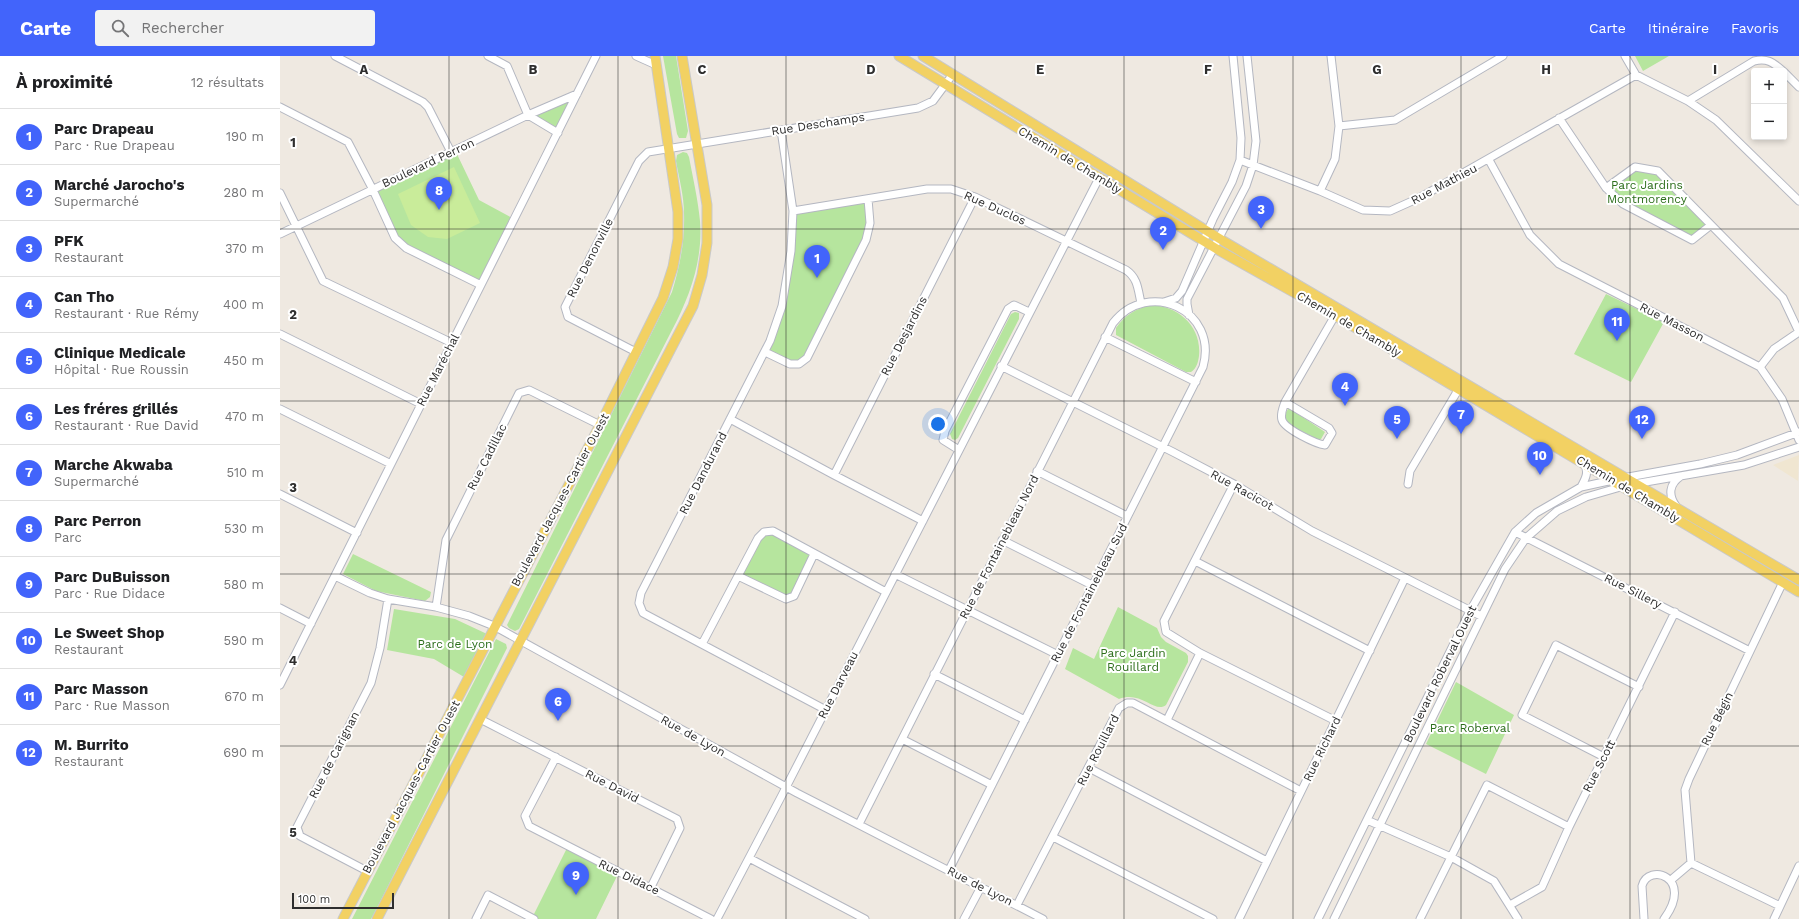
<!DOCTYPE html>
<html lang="fr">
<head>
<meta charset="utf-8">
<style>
	:root { --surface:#fff; --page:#f2f2f2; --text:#202124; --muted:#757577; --line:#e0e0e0; --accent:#4264fb }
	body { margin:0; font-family:"Work Sans",sans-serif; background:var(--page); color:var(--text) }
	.controls { position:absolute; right:12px; top:12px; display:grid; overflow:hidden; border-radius:4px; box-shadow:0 2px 6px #0003 }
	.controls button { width:36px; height:36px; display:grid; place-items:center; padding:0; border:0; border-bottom:1px solid var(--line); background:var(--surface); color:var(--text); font:20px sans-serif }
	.scale { position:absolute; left:12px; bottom:10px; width:102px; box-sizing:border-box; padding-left:4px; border:2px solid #2e2e2e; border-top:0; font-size:11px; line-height:14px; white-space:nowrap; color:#2e2e2e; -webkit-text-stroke:3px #fff; paint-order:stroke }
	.you { position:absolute; left:658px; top:368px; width:14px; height:14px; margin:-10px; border:3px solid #fff; border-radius:50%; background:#1a73e8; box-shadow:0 0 0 6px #1a73e833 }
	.badge { display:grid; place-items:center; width:26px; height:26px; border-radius:50%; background:var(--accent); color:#fff; font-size:13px; font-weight:700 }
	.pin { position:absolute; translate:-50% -33px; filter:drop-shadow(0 1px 2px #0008) }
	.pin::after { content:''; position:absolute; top:21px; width:14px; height:12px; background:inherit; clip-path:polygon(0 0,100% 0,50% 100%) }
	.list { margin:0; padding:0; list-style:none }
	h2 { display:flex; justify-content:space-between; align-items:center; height:52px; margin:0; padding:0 16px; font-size:17px }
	h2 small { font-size:13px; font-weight:400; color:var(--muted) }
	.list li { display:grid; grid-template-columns:26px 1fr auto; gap:12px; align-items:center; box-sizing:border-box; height:56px; padding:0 16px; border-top:1px solid var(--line) }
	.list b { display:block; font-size:15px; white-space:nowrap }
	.list p { margin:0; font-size:13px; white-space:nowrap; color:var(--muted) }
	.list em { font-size:13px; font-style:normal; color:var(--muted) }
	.icon { flex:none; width:22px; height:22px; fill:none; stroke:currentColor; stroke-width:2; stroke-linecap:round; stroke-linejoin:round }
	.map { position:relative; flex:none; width:1519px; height:863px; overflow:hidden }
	header { display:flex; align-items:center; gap:24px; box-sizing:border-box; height:56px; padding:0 20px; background:var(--accent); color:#fff }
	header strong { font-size:19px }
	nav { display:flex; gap:22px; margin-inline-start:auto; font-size:14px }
	.search { width:280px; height:36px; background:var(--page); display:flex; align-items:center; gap:10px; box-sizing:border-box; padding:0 14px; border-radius:4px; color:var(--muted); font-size:15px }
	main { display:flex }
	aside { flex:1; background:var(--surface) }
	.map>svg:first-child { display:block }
	.education { fill:#f0e6d1 }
	.green { fill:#b6e59e }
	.pitch { fill:#c9ec9a }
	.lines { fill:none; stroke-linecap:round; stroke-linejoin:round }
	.minor-casing { stroke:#b4b7c1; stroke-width:9 }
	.major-casing { stroke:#c9c9c9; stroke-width:11 }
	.minor { stroke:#fff; stroke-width:7 }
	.major { stroke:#f2d163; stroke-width:9 }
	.grid { fill:none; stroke:#2e2e2e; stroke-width:1; stroke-opacity:0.55 }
	.labels { text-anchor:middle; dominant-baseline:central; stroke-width:4; stroke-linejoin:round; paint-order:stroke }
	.street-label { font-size:12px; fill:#2e2e2e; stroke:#fff }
	.park-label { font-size:12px; fill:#2c6e1b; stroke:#fff }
	.grid-label { font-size:13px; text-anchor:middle; font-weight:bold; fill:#2e2e2e; stroke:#fff; stroke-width:4; stroke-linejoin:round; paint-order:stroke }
</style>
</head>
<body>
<header>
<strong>Carte</strong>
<div class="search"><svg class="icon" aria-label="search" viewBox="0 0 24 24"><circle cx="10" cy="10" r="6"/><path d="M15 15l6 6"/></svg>Rechercher</div>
<nav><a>Carte</a><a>Itinéraire</a><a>Favoris</a></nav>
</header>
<main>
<aside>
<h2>À proximité<small>12 résultats</small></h2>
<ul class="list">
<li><span class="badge">1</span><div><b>Parc Drapeau</b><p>Parc · Rue Drapeau</p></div><em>190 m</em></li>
<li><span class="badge">2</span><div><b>Marché Jarocho's</b><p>Supermarché</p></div><em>280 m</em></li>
<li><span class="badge">3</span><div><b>PFK</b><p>Restaurant</p></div><em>370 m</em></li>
<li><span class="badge">4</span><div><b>Can Tho</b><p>Restaurant · Rue Rémy</p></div><em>400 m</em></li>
<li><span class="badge">5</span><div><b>Clinique Medicale</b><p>Hôpital · Rue Roussin</p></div><em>450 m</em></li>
<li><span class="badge">6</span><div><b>Les fréres grillés</b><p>Restaurant · Rue David</p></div><em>470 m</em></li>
<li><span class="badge">7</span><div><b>Marche Akwaba</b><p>Supermarché</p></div><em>510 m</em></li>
<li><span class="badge">8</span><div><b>Parc Perron</b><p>Parc</p></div><em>530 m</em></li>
<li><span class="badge">9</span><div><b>Parc DuBuisson</b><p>Parc · Rue Didace</p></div><em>580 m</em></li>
<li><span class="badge">10</span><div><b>Le Sweet Shop</b><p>Restaurant</p></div><em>590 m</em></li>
<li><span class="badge">11</span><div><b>Parc Masson</b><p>Parc · Rue Masson</p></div><em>670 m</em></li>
<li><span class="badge">12</span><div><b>M. Burrito</b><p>Restaurant</p></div><em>690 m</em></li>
</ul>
</aside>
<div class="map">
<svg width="1519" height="863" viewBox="0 0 1519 863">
	<rect width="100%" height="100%" fill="#efe9e1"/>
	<!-- education -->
	<path class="education" d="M1519,399L1518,425L1493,409Z"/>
	<!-- green -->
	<path class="green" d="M383,0H396L408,75L406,82H399L397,78Z
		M1355,0H1389L1363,15Z
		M297,38L278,77L248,59Z
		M175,94L199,144L234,163L201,229L115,182L93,134Z
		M403,96L407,97L409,101C413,122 418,144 420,165C423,204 410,240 392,274L239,573L235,575L229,572L227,569L228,567L392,236C400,210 405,184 404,157C404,140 399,122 396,105L397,99Z
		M1355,111L1378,115L1431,169L1412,184L1343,148L1326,132Z
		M588,143L590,167L527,302L519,308L485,296L502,250L513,155Z
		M1326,238L1384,266L1351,326L1294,298Z
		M871,249C898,250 922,270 919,300C918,306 917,312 911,316H906L836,279V272C845,259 855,253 871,249Z
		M735,256L739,257V263L678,382L675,384L672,383L670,378L731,258Z
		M1009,352L1045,376L1041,383H1037L1004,366L1003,360Z
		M493,475L534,498L514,540L506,543L458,520L478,482Z
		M73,498L151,536L150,541L145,545L96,535L63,518Z
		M838,551L877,572L881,581L886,586L906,597L908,600V606L886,649C875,658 861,634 839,643L785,613L793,592L814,603Z
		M114,553L175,563L207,578L184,621L154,603L107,594Z
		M216,583L226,588L227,592L104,838L91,863H72Z
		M1176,626L1234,659L1206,718L1146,688Z
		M288,790L339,816L316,863H254L252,862Z"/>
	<!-- pitch -->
	<path class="pitch" d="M174,111L200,167L167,183L148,181L131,169L118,138Z"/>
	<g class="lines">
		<defs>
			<path id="minor" d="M55,0L143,46L148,51L171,96
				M208,0L227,10L248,59L278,77
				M356,0L376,9
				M1345,0L1356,19L1408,45L1436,64L1519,145
				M1504,16L1519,31
				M1408,45L1474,5C1487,2 1493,6 1503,15
				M0,51L68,86L93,134L115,182L126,192L201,229
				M1279,62L1326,132L1343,148L1412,184L1431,169
				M1059,70L1115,64L1223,0
				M501,74L513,155L511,195L502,250L490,285L361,537L359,547L363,557L546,654
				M960,104L1040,135L1083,154L1110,155L1139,142L1356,19
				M1209,104L1250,179L1279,208L1480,311L1502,343L1519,384
				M1326,132L1355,111L1378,115L1503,242L1519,276
				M1040,135L1055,103L1059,70L1051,0
				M0,137L43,225L172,287
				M513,155L647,133H671L695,141L846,214C858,222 858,234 861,247
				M0,178L248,59L297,38
				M884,246L896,242L902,235L933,163L952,126L960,104L961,82L953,0
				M909,259L907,248V243L966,130L973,109L976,85L967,0
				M0,278L141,348
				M825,281L916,326
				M356,296L288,261L285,251L359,105L368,96L638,52L653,45L673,18
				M485,296L510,308H519L527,302L586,184L590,167L588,143
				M721,310L893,396L954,428L1032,475L1201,560
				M1480,311L1494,293L1519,276
				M1005,346L1049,372L1052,377L1045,389C1036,388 1005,373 1002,364C1000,358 1003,352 1005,346L1057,256
				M0,353L111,408
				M450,363L554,419L643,465
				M679,394L663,384L665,375L728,253L734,249L749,256
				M757,415L847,460
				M554,419L695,141
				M1343,422L1420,408L1457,399L1519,376
				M954,428L887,559L884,565L886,576L920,597L1056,665
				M1128,428L1130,415L1181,329
				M1354,428L1464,409L1519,391
				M1301,431C1306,422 1309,416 1304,407
				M0,438L77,477
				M1396,450C1388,439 1389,428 1401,420
				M1235,476L1470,595
				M722,484L812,529
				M915,505L1090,595
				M615,518L778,599
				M55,520L90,537L108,543L156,551L189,560L214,570L517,737L763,863
				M458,520L506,543L514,540L534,498
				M156,551L166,484L239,337L249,334L320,369
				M0,552L31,568
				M422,588L478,482L484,476L493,475L606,536
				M654,618L745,664
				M0,629L316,0
				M200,663L397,763L400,772L371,831
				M887,664L920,597
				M622,683L712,729
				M276,701L245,760L249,770L431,863
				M1324,701L1242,659L1276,589L1359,631
				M809,712L987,805
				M1087,764L1171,801L1214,825L1238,863
				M579,768L833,267C868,222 939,254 923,311L669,814
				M773,781L933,863
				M469,802L585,863
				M87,815L20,780L17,771L91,627L100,592L108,543
				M1391,824L1411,807
				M737,849L839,652L847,647H853L1021,735
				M1230,849L1262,831L1289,771L1395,556
				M1500,850L1411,807L1405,734L1409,723L1503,526
				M196,863L208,839L254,863
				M437,863L501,741L819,122
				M684,863L701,831
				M959,863L1125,522
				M1038,863L1190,555L1235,476L1256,457L1301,431L1333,424
				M1054,863L1225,513L1246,482L1277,455L1306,441L1344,430
				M1140,863L1207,729L1289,771
				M1364,863L1362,830C1368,806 1415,821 1384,863
				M1494,863L1519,810"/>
			<path id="major" d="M619,0L940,195L1049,256L1519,536
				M643,0L945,186L1519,524
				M63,863L320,369L383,242L393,211L398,183V156L375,0
				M97,863L413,250L422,219L427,187V149L402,0"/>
		</defs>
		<!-- minor casing -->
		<use href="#minor" class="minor-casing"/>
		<!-- major casing -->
		<use href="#major" class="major-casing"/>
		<!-- minor -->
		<use href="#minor" class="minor"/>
		<!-- major -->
		<use href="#major" class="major"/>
	</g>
	<!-- grid -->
	<path class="grid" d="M169,0V863M338,0V863M506,0V863M675,0V863M844,0V863M1013,0V863M1181,0V863M1350,0V863M0,173H1519M0,345H1519M0,518H1519M0,690H1519"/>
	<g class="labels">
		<!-- street labels -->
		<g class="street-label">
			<text transform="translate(538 68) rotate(-9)">Rue Deschamps</text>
			<text transform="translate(790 104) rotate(31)">Chemin de Chambly</text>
			<text transform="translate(148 107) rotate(-25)">Boulevard Perron</text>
			<text transform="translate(1164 128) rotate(-28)">Rue Mathieu</text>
			<text transform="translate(715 152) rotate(24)">Rue Duclos</text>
			<text transform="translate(310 202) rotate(-63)">Rue Denonville</text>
			<text transform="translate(1392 266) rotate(27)">Rue Masson</text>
			<text transform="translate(1069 268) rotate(30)">Chemin de Chambly</text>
			<text transform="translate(624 280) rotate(-63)">Rue Desjardins</text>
			<text transform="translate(158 314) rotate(-63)">Rue Maréchal</text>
			<text transform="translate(207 401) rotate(-63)">Rue Cadillac</text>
			<text transform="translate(423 417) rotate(-63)">Rue Dandurand</text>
			<text transform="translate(1348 433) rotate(31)">Chemin de Chambly</text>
			<text transform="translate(962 434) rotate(29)">Rue Racicot</text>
			<text transform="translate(280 444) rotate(-62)">Boulevard Jacques-Cartier Ouest</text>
			<text transform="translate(719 491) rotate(-63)">Rue de Fontainebleau Nord</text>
			<text transform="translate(1353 535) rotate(27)">Rue Sillery</text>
			<text transform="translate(809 537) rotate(-63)">Rue de Fontainebleau Sud</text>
			<text transform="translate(1160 618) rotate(-64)">Boulevard Roberval Ouest</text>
			<text transform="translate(558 629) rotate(-63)">Rue Darveau</text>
			<text transform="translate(1437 663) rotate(-64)">Rue Bégin</text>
			<text transform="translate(413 680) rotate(29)">Rue de Lyon</text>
			<text transform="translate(1042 693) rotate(-64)">Rue Richard</text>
			<text transform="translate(818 694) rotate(-63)">Rue Rouillard</text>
			<text transform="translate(54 699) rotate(-63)">Rue de Carignan</text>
			<text transform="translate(1319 710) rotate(-63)">Rue Scott</text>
			<text transform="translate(332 730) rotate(27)">Rue David</text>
			<text transform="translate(131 731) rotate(-62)">Boulevard Jacques-Cartier Ouest</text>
			<text transform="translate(349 821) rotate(26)">Rue Didace</text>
			<text transform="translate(700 830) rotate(27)">Rue de Lyon</text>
		</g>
		<!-- park labels -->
		<g class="park-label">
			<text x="1367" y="129">Parc Jardins<tspan x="1367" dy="14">Montmorency</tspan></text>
			<text x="175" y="588">Parc de Lyon</text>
			<text x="853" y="597">Parc Jardin<tspan x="853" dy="14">Rouillard</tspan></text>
			<text x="1190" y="672">Parc Roberval</text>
		</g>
	</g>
	<g class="grid-label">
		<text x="84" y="18">A</text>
		<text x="253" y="18">B</text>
		<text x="422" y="18">C</text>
		<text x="591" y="18">D</text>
		<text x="760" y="18">E</text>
		<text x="928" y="18">F</text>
		<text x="1097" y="18">G</text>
		<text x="1266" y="18">H</text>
		<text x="1435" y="18">I</text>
		<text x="13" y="91">1</text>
		<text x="13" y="263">2</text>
		<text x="13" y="436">3</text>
		<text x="13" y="609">4</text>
		<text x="13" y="781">5</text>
	</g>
</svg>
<div class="controls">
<button>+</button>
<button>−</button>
</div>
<div class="scale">100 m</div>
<div class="you"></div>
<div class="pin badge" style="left:537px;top:222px">1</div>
<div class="pin badge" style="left:883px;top:194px">2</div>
<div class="pin badge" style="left:981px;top:173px">3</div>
<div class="pin badge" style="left:1065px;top:350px">4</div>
<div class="pin badge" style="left:1117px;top:383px">5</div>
<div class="pin badge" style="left:278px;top:665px">6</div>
<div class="pin badge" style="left:1181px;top:378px">7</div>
<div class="pin badge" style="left:159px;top:154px">8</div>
<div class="pin badge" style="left:296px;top:839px">9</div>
<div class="pin badge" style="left:1260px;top:419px">10</div>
<div class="pin badge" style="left:1337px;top:285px">11</div>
<div class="pin badge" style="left:1362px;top:383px">12</div>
</div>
</main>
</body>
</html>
